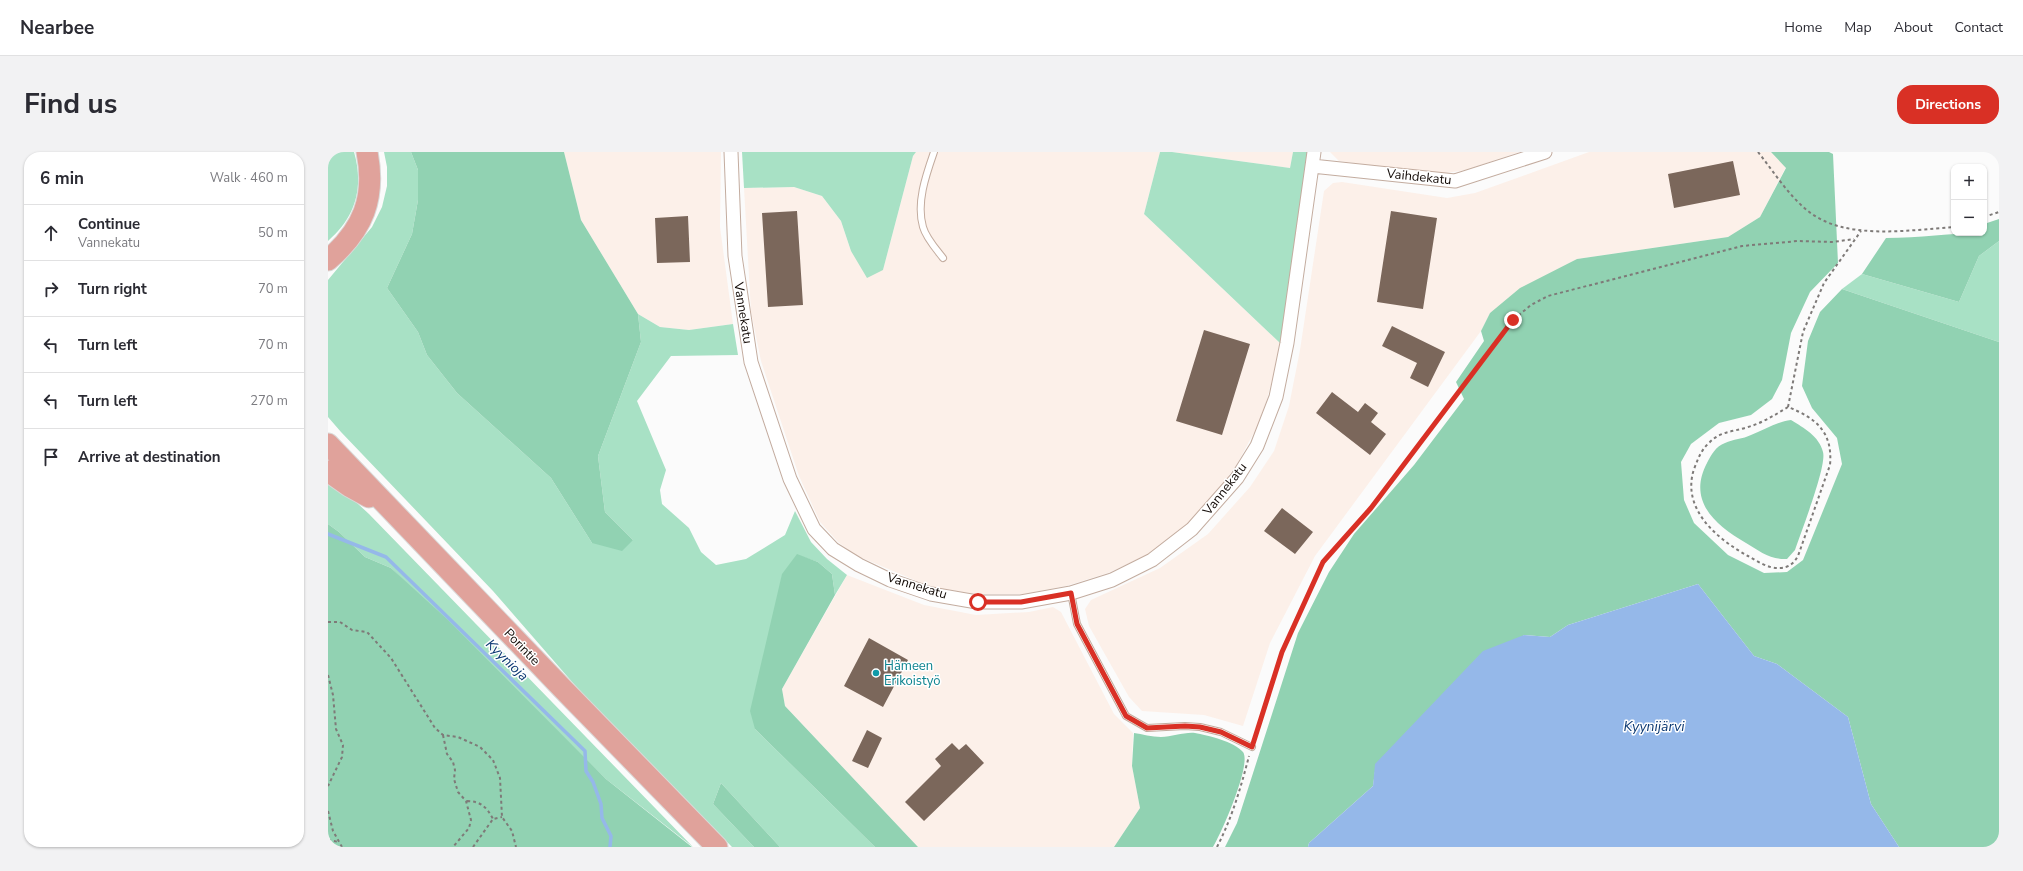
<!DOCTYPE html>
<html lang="en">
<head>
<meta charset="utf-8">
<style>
	:root { --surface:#fff; --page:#f2f2f3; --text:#2b2b33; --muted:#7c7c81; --line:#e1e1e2; --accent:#d93025 }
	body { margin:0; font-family:"Nunito Sans",sans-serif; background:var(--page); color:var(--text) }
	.controls { position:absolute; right:12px; top:12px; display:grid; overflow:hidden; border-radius:8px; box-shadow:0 1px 3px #0004 }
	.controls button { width:36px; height:36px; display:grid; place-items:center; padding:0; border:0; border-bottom:1px solid var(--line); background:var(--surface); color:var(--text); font:20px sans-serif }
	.stop { position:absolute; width:12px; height:12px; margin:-9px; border:3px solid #d93025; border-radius:50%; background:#fff }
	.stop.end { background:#d93025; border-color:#fff; box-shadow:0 1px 4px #0008 }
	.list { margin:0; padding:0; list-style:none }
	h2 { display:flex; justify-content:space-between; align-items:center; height:52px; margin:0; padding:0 16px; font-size:17px }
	h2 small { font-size:13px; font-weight:400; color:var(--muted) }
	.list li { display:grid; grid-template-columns:26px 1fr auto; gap:12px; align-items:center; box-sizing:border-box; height:56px; padding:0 16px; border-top:1px solid var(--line) }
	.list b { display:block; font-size:15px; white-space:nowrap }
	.list p { margin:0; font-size:13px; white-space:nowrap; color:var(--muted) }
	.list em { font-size:13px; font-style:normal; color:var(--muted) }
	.icon { flex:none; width:22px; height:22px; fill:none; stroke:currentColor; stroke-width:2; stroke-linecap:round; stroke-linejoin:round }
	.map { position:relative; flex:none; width:1671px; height:695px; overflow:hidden; border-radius:16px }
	header { display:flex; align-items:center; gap:24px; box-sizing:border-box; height:56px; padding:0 20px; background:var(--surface); border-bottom:1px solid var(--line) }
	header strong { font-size:19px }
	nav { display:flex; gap:22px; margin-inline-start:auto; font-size:14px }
	.intro { display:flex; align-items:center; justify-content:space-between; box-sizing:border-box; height:96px; padding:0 24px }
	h1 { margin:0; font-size:28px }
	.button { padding:10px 18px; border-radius:16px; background:var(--accent); color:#fff; font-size:14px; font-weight:700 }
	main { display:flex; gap:24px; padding:0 24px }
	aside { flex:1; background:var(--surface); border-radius:16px; box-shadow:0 1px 3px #0004 }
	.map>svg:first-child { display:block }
	.built { fill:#fcf0e9 }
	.green { fill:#a8e1c5 }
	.forest { fill:#91d2b2 }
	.water { fill:#95b8e9 }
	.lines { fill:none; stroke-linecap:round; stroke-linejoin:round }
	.stream { stroke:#95b8e9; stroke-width:3.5 }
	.building { fill:#7b675b }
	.service-casing { stroke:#c3ac9f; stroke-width:8 }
	.minor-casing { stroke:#c3ac9f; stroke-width:15 }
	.trunk-casing { stroke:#d9d8d7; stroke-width:23 }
	.path { stroke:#7e7a78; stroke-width:2; stroke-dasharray:3 3; stroke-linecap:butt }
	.service { stroke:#fff; stroke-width:6 }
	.minor { stroke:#fff; stroke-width:13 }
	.trunk { stroke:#e0a29b; stroke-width:21 }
	.route { stroke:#d93025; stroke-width:5 }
	.culture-dot { fill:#0f9aa8; stroke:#fff; stroke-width:1.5 }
	.labels { text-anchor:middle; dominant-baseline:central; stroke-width:3; stroke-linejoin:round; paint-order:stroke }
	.street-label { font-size:13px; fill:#120a06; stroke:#fff }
	.culture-label { font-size:13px; fill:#0d838f; stroke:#fff; text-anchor:start }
	.water-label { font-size:14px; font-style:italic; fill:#0b3872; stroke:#fff }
</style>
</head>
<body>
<header>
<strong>Nearbee</strong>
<nav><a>Home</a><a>Map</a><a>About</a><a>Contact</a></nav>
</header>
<div class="intro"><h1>Find us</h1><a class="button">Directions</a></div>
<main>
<aside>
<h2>6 min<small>Walk · 460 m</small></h2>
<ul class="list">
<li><svg class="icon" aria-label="ahead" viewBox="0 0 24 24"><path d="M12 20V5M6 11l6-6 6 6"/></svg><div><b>Continue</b><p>Vannekatu</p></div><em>50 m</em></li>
<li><svg class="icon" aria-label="right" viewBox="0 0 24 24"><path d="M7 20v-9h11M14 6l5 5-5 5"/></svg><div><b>Turn right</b></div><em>70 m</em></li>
<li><svg class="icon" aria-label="left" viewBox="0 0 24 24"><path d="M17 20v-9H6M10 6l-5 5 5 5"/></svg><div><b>Turn left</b></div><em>70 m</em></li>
<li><svg class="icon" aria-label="left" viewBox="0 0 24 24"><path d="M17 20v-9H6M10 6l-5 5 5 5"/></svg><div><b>Turn left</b></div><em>270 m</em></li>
<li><svg class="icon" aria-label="arrive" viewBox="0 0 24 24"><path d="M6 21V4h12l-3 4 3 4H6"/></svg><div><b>Arrive at destination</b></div></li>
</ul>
</aside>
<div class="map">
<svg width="1671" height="695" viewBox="0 0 1671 695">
	<rect width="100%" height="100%" fill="#fbfbfb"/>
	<!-- built -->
	<path class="built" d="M236,0H393L392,75L405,172L361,178L332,175L310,162L253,68Z
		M588,0H832L816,62L952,191L949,210L939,247L929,275L909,312L885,346L860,374L819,403L780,421L738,434L696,442H647L603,435L527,403L510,390L492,370L471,324L433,209L423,160L416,36L466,35L494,44L513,69L523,99L555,118L585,4Z
		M844,0H965L962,16Z
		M1002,0H1191L1138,18L1111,22L1011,9Z
		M1261,0H1443L1458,15L1432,65L1400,85L1249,107L1162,161L1153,179L987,404L942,491L915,574L876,563L814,559L801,545L761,474L757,457L763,448L832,416L880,382L922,335L946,299L961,254L972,198L996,39L1005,31L1014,30L1119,46L1147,41Z
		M519,423L596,453L648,463L701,460L725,455L733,460L786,562L805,581L804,614L812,656L786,695H590L457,554L454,537Z"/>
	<!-- green -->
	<path class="green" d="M0,0H26C36,35 28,65 0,89Z
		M56,0H83L90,18V48L84,82L59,136L90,180L99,203L129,241L223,326L264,391L305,388L277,360L270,304L313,190L310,162L332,175L361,178L405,172L410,203L343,204L309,249L338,318L332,338L334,352L361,376L373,400L388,413L418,407L457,383L467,359L483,390L499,407L519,423L507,443L504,422L490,410L469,403L427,577L547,695H452L393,631L385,652L426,695H404L252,539L165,439L13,280L0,265V128L44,75L54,55L59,34V15Z
		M414,0H588L585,4L555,118L539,126L523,99L513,69L494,44L466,35L416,36Z
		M832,0H844L962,16L965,0H981L952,191L816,62Z
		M1671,89V190L1514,137L1534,122L1631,150L1651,104Z
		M0,328L16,339L41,362L365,695L278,627L63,416L37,405L11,380L0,372Z"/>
	<!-- forest -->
	<path class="forest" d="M83,0H236L253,68L310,162L313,190L270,304L277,360L305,388L294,399L264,391L223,326L129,241L99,203L90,180L59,136L84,82L90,48V18Z
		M1443,0H1501L1505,2L1510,111L1482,140L1463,181L1454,228L1444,247L1423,263L1391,271L1363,292L1353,310L1356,348L1366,371L1400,403L1436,421L1459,420L1475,408L1514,312L1509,286L1484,256L1474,234L1480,189L1492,160L1514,137L1671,190V695H1571L1543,652L1520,565L1449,512L1426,504L1370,432L1240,473L1222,485L1196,483L1083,576L1048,612L1045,634L981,691L980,695H897L909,671L970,481L1001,420L1026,382L1086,313L1136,247L1128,230L1156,189L1153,179L1162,161L1192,136L1249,107L1400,85L1432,65L1458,16Z
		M1671,67V89L1651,104L1631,150L1534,122L1558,86C1591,86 1623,81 1656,81V72Z
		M1463,268C1476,276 1491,284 1495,300C1499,314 1473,380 1467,398L1459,407C1443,408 1431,399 1418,391C1387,373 1359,349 1379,311C1383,303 1388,294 1397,291C1405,287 1415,287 1423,283C1437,278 1448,270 1463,268Z
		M0,372L11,380L37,405L63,416L120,468L278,627L364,695H0Z
		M469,402L490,410L504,422L507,443L454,537L457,554L590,695H547L427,577L422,559L454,422Z
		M806,581C814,582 824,585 833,585C844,585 856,580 867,581C879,583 907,590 915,600C924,612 893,682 885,695H786L812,656L804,614Z
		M393,631L452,695H426L385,652Z"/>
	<!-- water -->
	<path class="water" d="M1370,432L1426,504L1449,512L1520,565L1543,652L1571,695H980L981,691L1045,634L1047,612L1155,499L1196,483L1222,485L1240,473Z"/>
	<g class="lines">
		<!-- stream -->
		<path class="stream" d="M0,382L58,405L257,599L258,619L265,630L273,652L274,666L283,684L282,695"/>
	</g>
	<!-- building -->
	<path class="building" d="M1405,9L1412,43L1346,56L1340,22Z
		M469,59L475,153L440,155L434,61Z
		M1063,59L1109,66L1095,157L1049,150Z
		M360,64L362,110L329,111L327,66Z
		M1064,174L1117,200L1100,235L1082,226L1089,211L1054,194Z
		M876,178L922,192L894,283L848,269Z
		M1004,240L1030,260L1037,251L1050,261L1043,270L1058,282L1042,303L988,261Z
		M954,356L985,380L967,402L936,379Z
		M541,486L580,508L555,555L516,534Z
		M539,578L554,586L540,616L524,609Z
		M624,591L631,598L638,592L656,611L596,669L577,650L613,614L607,607Z"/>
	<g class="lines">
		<defs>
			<path id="service" d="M606,0C598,23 588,51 595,75C598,86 608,97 615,106
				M743,441L749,472L798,564L819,576L857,574L872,575L893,580L924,595"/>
			<path id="minor" d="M403,0L407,104L423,210L462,327L486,377L505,397L531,413L562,428L603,442L649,450H693L743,441L784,428L824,408L864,377L909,326L929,294L948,245L959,191L986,0
				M984,14L1127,29L1217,0"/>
			<path id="trunk" d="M0,108C35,78 48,46 39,0
				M0,292L234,536L389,695
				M0,319L21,334L41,345"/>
		</defs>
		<!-- service casing -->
		<use href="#service" class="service-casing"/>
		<!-- minor casing -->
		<use href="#minor" class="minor-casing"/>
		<!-- trunk casing -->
		<use href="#trunk" class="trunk-casing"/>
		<!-- path -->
		<path class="path" d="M1430,0C1446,20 1460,43 1480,59C1517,89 1581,78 1626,75
			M1656,65L1671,60
			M1460,255C1447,263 1434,271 1420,275C1405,280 1392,279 1381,291C1373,298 1370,307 1366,317C1353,357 1389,387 1420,404C1429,409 1441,417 1451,416C1461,416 1466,411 1470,404L1502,313C1505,280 1488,266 1460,255L1475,180L1496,131L1533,79
			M0,470H12L24,478L39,480L63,506L107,576L115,583L130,585L152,595L165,608L172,626L174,665L184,679L188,695
			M0,523L5,543L8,577L15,593L14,605L0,634
			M115,583L119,602L125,610L127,618L126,627L130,640L138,649L143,668L141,676L125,695
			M927,586L954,500L995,410L1043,356L1185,168L1203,153L1220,144L1414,94L1470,89L1505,90L1526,87
			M139,649C152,649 159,655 165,667
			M0,659L5,679L14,695
			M0,688L11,690
			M145,695L165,667L174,665
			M889,695C904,666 913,635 921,604"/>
		<!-- service -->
		<use href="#service" class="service"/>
		<!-- minor -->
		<use href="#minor" class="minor"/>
		<!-- trunk -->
		<use href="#trunk" class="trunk"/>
	</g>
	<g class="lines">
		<!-- route -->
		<path class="route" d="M650,450H693L743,441L749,472L798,564L819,576L857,574L872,575L893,580L924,595L954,500L995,410L1043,356L1185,168"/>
	</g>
	<!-- markers -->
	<circle class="culture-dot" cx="548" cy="521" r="4"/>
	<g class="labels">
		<!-- street labels -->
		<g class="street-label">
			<text transform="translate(1091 25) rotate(6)">Vaihdekatu</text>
			<text transform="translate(415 161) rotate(81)">Vannekatu</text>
			<text transform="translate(897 337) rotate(-52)">Vannekatu</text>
			<text transform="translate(589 434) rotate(17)">Vannekatu</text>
			<text transform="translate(194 495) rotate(46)">Porintie</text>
		</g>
		<!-- culture labels -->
		<g class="culture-label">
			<text x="556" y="514">Hämeen<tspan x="556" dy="15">Erikoistyö</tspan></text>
		</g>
		<!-- water labels -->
		<g class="water-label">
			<text transform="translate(179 508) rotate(44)">Kyynioja</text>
			<text x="1326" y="574">Kyynijärvi</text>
		</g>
	</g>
</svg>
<div class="controls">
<button>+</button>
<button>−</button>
</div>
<div class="stop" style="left:650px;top:450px"></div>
<div class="stop end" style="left:1185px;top:168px"></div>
</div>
</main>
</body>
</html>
